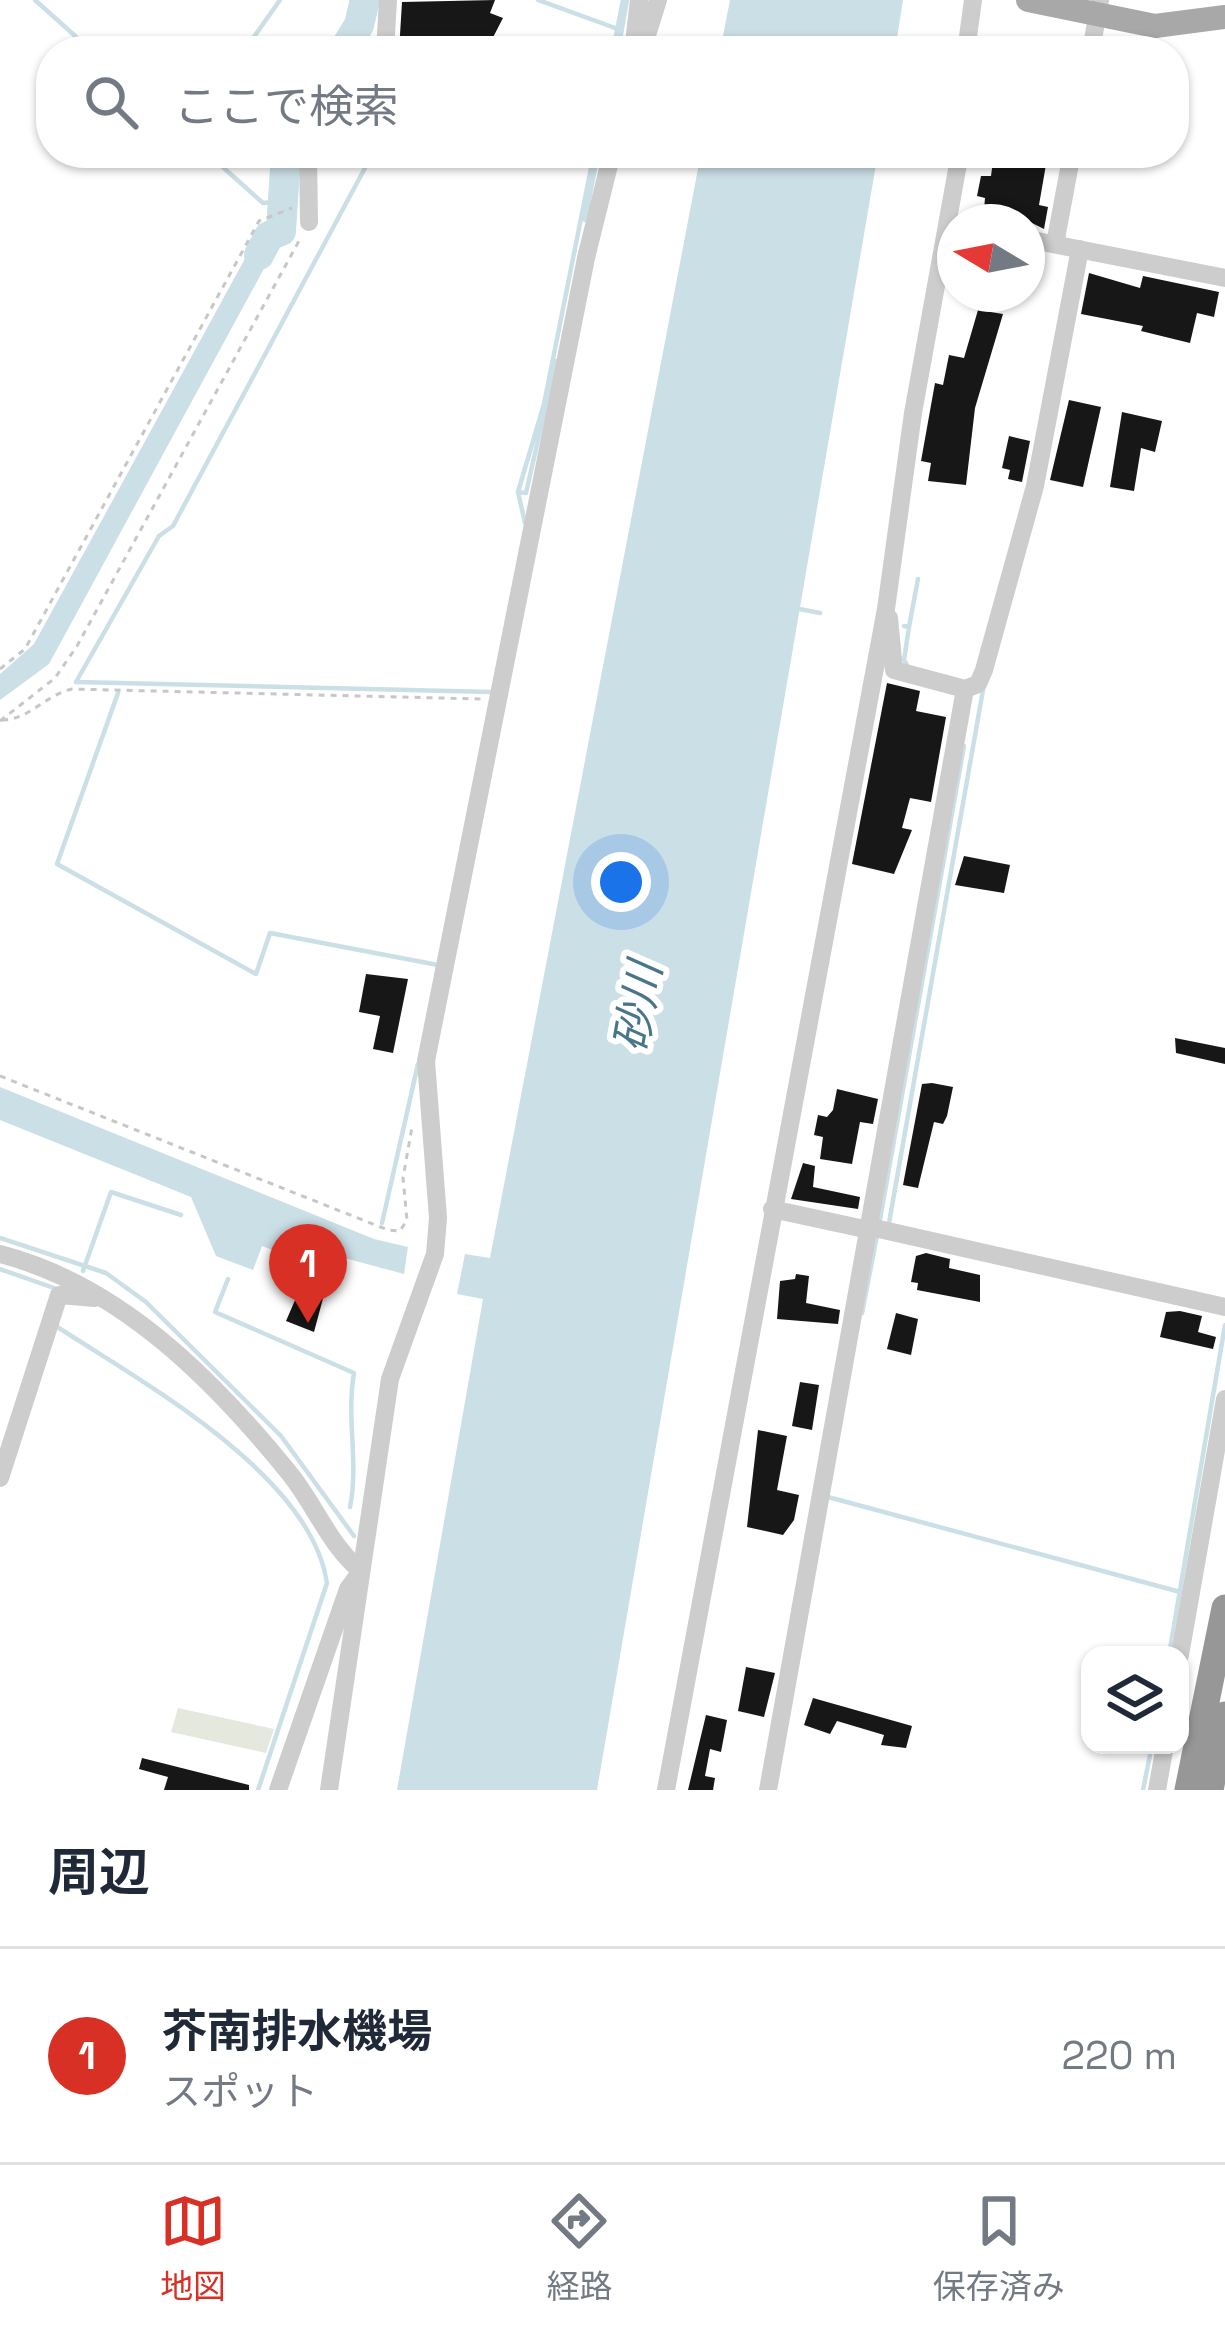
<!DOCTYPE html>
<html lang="ja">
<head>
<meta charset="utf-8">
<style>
	:root { --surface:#fff; --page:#f2f2f3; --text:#1f2937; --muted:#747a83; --line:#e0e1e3; --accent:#d93025 }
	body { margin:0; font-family:"Space Grotesk","Noto Sans JP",sans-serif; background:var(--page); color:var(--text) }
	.controls { position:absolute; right:36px; bottom:36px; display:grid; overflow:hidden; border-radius:24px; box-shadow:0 3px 9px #0004 }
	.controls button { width:108px; height:108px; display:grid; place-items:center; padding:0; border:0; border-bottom:3px solid var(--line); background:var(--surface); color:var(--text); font:60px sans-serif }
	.compass { position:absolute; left:937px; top:204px; width:108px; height:108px; border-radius:50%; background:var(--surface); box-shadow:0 3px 9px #0004; rotate:280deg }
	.you { position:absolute; left:621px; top:882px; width:42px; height:42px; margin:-30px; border:9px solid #fff; border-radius:50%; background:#1a73e8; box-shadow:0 0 0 18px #1a73e833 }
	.badge { display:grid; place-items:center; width:78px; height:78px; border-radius:50%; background:var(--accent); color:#fff; font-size:39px; font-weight:700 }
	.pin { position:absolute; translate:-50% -99px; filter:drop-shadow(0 3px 6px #0008) }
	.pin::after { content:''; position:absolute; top:63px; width:42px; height:36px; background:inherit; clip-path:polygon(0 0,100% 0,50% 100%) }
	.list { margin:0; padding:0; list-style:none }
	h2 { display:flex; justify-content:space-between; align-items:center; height:156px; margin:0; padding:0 48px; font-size:51px }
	h2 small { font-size:39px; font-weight:400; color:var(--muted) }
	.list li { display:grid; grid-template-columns:78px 1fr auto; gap:36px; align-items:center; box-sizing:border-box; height:216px; padding:0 48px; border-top:3px solid var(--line) }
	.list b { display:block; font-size:45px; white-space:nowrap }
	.list p { margin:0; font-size:39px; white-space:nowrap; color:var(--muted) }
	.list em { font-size:39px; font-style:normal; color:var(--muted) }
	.icon { flex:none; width:66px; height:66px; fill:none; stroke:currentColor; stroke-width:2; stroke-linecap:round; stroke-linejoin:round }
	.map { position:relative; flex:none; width:1225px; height:1790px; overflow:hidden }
	.search { position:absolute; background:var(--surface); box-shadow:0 3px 9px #0004; left:36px; right:36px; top:36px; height:132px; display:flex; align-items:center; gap:30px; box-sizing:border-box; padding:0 42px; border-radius:48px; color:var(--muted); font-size:45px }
	.sheet { height:372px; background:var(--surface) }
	nav { display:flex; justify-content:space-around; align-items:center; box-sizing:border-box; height:168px; border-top:3px solid var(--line); background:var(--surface); font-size:33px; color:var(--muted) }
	nav a { display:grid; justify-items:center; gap:6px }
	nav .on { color:var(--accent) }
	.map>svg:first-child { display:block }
	.green { fill:#e4e8dd }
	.water { fill:#cbdfe6 }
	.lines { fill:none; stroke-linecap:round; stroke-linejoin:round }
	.stream { stroke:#cbdfe6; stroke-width:4.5 }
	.river { stroke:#cbdfe6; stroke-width:30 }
	.building { fill:#171717 }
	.path { stroke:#c7c7c7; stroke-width:3; stroke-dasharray:6 6; stroke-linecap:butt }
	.minor { stroke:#cdcdcd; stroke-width:18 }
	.major { stroke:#a8a8a8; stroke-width:24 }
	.highway { stroke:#979797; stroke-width:27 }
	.major-bridge { stroke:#a8a8a8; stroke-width:24 }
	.labels { text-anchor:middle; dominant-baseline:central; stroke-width:12; stroke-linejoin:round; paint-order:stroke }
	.water-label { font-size:45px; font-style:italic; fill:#487688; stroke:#fff }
</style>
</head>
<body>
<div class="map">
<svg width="1225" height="1790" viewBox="0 0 1225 1790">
	<rect width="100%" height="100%" fill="#fff"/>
	<!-- green -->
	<path class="green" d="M178,1708L274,1729L266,1753L171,1732Z"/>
	<!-- water -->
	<path class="water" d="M730,0H903L895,51H720Z
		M701,153H878L597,1790H397L483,1299L457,1294L465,1254L490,1258Z
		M264,224L285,230L49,664L0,700V674L34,644Z
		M0,1087L374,1239L408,1247L404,1274L337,1256L330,1272L262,1246L253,1270L216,1256L191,1197L0,1120Z"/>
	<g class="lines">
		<!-- stream -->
		<path class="stream" d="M35,0L92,51
			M538,0L618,29
			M244,51L280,0
			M613,51L623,0
			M618,51L627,0
			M207,153L263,203L285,201
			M373,153L173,526L159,536L76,682L491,692
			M585,220L598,153
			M518,492L526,493L556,361
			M525,523L518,492L544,404L594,153
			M794,608L820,613
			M904,626L909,627L904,660L909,669
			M909,627L918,579
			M118,693L57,864L256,974L270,933L438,965
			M382,1223L418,1064
			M889,1223L983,690
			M879,1225L964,746
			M0,1238L106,1273L146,1302L281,1436L354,1536
			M0,1269L54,1288
			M83,1271L111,1192L181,1215
			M228,1279L215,1312L354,1373C346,1418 359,1462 350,1507
			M862,1313L877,1236
			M56,1326C140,1381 311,1474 327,1583L258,1790
			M828,1497L1184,1593
			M1169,1655L1225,1325
			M1143,1790L1152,1745"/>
		<!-- river -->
		<path class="river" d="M343,51L359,25L365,0
			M259,255L269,236L281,231L286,153"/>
	</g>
	<!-- building -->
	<path class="building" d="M495,0L490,13L503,18L486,51L453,40L445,51H399L402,2Z
		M994,153H1048L1039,205L1048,207L1044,229L1030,222H983L985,198L977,196L981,176H991Z
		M1089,273L1140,288L1143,276L1219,292L1214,317L1197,313L1190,343L1141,331L1143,326L1081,314Z
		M978,310L1003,314L975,408L966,485L928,481L931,463L921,461L935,383L943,385L949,355L964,358Z
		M1069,400L1101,407L1083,487L1050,480Z
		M1122,412L1162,421L1155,452L1141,448L1134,491L1110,487Z
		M1009,436L1030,441L1022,482L1008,479L1010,470L1002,468Z
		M887,683L920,691L916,711L946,717L931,802L910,798L902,828L912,830L894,874L852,864Z
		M964,856L1010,865L1004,893L955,885Z
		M366,974L408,979L393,1053L373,1049L380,1016L359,1012Z
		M1175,1038L1225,1048V1064L1176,1053Z
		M932,1083L953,1087L947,1116L943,1124L934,1122L918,1188L903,1185L922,1084Z
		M837,1089L878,1099L873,1124L860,1122L852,1164L820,1159L823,1137L814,1135L818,1115L827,1117L833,1110Z
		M803,1163L815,1166L813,1187L860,1197L858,1209L791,1199Z
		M926,1253L950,1259L949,1268L980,1275V1302L917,1290L918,1283L911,1282L916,1256Z
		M309,1268L329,1276L314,1332L286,1321Z
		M796,1274L809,1276L806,1303L840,1310L838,1324L777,1319L780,1281L795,1279Z
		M1180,1311L1202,1316L1198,1332L1216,1337L1213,1349L1160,1337L1166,1312Z
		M896,1313L918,1319L911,1355L887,1349Z
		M800,1382L819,1385L812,1430L792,1426Z
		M758,1430L787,1436L777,1490L799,1495L794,1520L783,1535L747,1527Z
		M746,1667L775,1673L764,1717L738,1711Z
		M813,1698L912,1726L906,1748L881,1745L884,1735L837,1721L830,1734L804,1725Z
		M706,1715L727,1720L721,1752L710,1749L705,1776L715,1778L713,1790H688Z
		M142,1758L249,1785V1790H164L168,1777L139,1769Z"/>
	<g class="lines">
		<!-- path -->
		<path class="path" d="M0,669L25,649L259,221L292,208
			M2,720C31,719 45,695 72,689L481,699
			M0,721L55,678L77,646L300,239
			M0,1076L388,1230L400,1231L407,1220L403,1178L412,1127"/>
		<!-- minor -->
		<path class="minor" d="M385,51L388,0
			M633,51L639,0
			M642,51L658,0
			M966,51L973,0
			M1091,51L1100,0
			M308,153L309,222
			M1027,239L1225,278
			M1055,244L1072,153
			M889,618L894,670L965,689
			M772,1209L869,1230
			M870,1227L1225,1307
			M0,1254C120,1285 214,1380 290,1474C315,1505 330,1546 361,1571L348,1589L278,1790
			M0,1478L59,1295L95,1298
			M1180,1655L1225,1399
			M329,1790L390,1379L435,1254L438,1218L426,1061L586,258L612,153
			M666,1790L886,609L913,413L960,153
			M768,1790L965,689L978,684L984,670L1035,486L1080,249
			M1157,1790L1165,1745"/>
		<!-- major -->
		<path class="major" d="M1155,26L1225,17"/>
		<!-- highway -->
		<path class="highway" d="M1188,1790L1225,1608
			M1210,1790L1225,1715"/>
		<!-- major-bridge -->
		<path class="major-bridge" d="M1028,0L1155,26"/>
	</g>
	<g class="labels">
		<!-- water labels -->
		<g class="water-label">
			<text transform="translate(638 1007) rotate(-80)">砂川</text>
		</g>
	</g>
</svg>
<div class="controls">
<button><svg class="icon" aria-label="layers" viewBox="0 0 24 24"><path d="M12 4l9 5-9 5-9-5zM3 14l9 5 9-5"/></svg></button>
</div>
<svg class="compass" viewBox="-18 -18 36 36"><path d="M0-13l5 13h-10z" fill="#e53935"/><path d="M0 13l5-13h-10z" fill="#747a83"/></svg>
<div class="you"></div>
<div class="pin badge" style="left:308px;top:1323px">1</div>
<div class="search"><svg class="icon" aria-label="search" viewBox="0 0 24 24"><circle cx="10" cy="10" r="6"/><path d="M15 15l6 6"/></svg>ここで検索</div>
</div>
<section class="sheet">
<h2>周辺<small></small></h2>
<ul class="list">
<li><span class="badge">1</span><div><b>芥南排水機場</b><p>スポット</p></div><em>220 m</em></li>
</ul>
</section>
<nav>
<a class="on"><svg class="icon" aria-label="map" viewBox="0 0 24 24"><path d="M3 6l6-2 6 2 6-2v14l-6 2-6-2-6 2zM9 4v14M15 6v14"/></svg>地図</a>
<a><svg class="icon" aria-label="directions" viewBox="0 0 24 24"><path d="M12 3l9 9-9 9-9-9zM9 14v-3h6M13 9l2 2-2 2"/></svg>経路</a>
<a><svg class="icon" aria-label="saved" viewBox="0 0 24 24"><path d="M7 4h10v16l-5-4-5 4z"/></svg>保存済み</a>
</nav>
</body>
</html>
